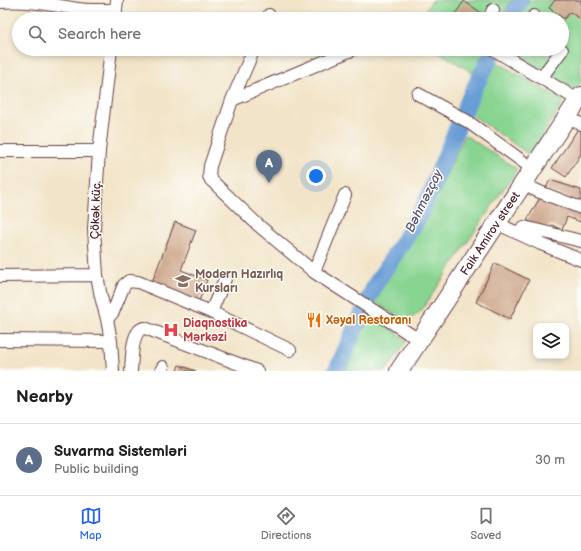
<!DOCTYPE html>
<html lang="en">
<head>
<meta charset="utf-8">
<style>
	:root { --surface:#fff; --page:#f6f6f6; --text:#202124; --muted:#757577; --line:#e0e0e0; --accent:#2563eb }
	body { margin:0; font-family:"Balsamiq Sans",sans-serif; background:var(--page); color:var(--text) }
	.controls { position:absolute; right:12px; bottom:12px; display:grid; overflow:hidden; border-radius:8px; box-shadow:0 2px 6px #0003 }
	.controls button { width:36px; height:36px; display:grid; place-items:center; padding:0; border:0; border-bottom:1px solid var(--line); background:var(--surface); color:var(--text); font:20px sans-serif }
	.you { position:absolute; left:316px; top:176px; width:14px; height:14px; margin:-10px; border:3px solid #fff; border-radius:50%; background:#1a73e8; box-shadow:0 0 0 6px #1a73e833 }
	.badge { display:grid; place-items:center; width:26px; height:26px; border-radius:50%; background:var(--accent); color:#fff; font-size:13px; font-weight:700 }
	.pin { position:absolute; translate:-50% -33px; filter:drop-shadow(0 1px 2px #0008) }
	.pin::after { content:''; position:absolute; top:21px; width:14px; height:12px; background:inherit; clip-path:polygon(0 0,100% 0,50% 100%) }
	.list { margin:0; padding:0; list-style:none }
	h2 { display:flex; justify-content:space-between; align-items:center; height:52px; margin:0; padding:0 16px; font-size:17px }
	h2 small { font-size:13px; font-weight:400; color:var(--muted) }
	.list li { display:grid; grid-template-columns:26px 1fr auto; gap:12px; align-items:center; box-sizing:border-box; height:72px; padding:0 16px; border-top:1px solid var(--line) }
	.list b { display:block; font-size:15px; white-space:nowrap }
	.list p { margin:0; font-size:13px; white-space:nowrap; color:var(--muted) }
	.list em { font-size:13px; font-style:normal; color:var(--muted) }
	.icon { flex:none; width:22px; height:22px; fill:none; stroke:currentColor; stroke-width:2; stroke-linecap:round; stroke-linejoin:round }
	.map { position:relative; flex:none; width:581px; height:371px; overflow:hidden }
	.search { position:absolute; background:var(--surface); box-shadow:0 2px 6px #0003; left:12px; right:12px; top:12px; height:44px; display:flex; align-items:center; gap:10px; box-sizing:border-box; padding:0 14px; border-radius:22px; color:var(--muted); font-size:15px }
	.sheet { height:124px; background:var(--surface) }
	nav { display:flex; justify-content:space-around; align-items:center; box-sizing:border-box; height:56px; border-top:1px solid var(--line); background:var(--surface); font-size:11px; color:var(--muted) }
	nav a { display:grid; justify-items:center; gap:2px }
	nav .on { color:var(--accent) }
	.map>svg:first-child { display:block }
	.green { fill:#88d491; stroke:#697a5e }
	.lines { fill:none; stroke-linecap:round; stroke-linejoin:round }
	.river { stroke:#699dd5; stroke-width:17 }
	.building { fill:#cba386 }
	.minor-casing { stroke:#633d43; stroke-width:14 }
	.highway-casing { stroke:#633d43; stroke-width:20 }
	.minor { stroke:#fff; stroke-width:12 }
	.highway { stroke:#fff; stroke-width:18 }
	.labels { text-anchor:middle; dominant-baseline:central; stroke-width:3; stroke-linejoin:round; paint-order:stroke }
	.street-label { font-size:12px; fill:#4a1f2b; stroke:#fdfcf7 }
	.education-label { font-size:12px; font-weight:bold; fill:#785e54; stroke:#fdfcf7; text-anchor:start }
	.food-label { font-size:12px; font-weight:bold; fill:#c56008; stroke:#fdfcf7; text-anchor:start }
	.health-label { font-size:12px; font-weight:bold; fill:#be3a42; stroke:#fdfcf7; text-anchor:start }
	.water-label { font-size:13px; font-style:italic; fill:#585877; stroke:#fdfcf7 }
</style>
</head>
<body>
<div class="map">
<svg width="581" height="371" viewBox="0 0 581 371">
	<rect width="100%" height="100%" fill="#fdfcf7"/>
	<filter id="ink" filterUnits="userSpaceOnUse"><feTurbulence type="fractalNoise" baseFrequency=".025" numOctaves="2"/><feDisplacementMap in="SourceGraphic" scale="8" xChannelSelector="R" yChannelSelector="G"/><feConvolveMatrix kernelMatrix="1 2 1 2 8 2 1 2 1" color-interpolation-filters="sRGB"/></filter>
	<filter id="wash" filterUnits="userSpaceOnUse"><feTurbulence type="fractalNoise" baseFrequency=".012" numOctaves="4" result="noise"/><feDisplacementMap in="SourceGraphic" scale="16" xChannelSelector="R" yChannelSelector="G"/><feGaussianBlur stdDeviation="0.9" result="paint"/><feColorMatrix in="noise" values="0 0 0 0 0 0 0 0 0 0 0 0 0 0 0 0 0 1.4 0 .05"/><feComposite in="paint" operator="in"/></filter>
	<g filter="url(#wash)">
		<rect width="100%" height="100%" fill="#f2e4c8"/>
		<!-- green -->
		<path class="green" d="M433,0H511L501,19H418Z
			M528,0H581V82L575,90L507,49H562V19H517Z
			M434,49H486L473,73Z
			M497,62L564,101L530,155L469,113Z
			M465,135L517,169L421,311C417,315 411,319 404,319C396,318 380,305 373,300L426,218Z
			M368,313L407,340L386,371H346Z"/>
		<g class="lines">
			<!-- river -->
			<path class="river" d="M511,19L521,0
				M336,371L375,285L417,220L433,186L472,92L495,49"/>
		</g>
		<g id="blocks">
			<!-- building -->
			<path class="building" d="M555,0H581V15L579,18L570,12L564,19L549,8Z
				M464,1L483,14L479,19H452Z
				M578,129L581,130V154L566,177L552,168Z
				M550,180L581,190V202L545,190Z
				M541,196L581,210V222L567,217L562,230L552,225L544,229L527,220Z
				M175,222L196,230L181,270L207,280L199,301L152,282Z
				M495,263L529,280L510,319L476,302Z
				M179,365L196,371H177Z"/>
		</g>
	</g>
	<g filter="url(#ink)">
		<use href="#blocks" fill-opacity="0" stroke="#633d43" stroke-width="1"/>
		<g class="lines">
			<defs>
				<path id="minor" d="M0,2C24,0 48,4 72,8C86,11 102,10 116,10
					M115,19L117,0
					M267,19L269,15
					M489,19L493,10
					M532,19L534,16
					M111,49L99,151L94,229L97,275L101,297L107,319L111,341L113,371
					M254,49L232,100L210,166L209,176L211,180L258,225L314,272L419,340
					M493,49L578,100
					M541,78L562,50
					M418,94L467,121L533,169
					M232,100L354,49
					M567,117L581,124
					M0,151H99
					M522,184L540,192L581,208
					M496,223L541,244L581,260
					M517,233L524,227L581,241
					M314,272L345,195
					M0,276L97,275
					M211,312L225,279
					M107,319L113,312L124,285L129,281L138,282L211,312L290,350
					M0,340L111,341
					M131,371C132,360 131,329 145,328L257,371
					M161,371L163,367"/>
				<g id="highway">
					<path id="s1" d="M399,371L581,96"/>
				</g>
			</defs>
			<!-- minor casing -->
			<use href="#minor" class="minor-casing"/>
			<!-- highway casing -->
			<use href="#highway" class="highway-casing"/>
			<!-- minor -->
			<use href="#minor" class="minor"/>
			<!-- highway -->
			<use href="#highway" class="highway"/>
		</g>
	</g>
	<!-- icons -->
	<defs>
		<symbol id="university-bare" viewBox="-9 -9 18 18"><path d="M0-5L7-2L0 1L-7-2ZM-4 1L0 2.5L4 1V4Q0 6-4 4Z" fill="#8d6e63" stroke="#fdfcf7" stroke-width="2.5" paint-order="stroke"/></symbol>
		<symbol id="restaurant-bare" viewBox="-9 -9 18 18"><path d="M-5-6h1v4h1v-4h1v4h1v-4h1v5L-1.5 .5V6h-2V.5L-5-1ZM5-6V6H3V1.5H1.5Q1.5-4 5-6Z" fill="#e8710a" stroke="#fdfcf7" stroke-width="2.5" paint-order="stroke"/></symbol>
		<symbol id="hospital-bare" viewBox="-9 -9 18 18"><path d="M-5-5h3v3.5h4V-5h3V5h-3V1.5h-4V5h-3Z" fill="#e0444e" stroke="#fdfcf7" stroke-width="2.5" paint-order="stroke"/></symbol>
	</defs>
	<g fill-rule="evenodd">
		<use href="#university-bare" x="172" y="270" width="22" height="22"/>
		<use href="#restaurant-bare" x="303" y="309" width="22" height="22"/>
		<use href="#hospital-bare" x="160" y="319" width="22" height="22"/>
	</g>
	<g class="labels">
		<!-- street labels -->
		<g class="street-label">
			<text transform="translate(96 210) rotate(-88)">Çökək küç.</text>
			<text stroke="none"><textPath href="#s1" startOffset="165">Faik Amirov street</textPath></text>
		</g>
		<!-- education labels -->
		<g class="education-label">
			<text x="195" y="274">Modern Hazırlıq<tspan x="195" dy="14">Kursları</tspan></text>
		</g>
		<!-- food labels -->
		<g class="food-label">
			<text x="326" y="320">Xəyal Restoranı</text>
		</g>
		<!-- health labels -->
		<g class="health-label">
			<text x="183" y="323">Diaqnostika<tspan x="183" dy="14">Mərkəzi</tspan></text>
		</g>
		<!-- water labels -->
		<g class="water-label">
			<text transform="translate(424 201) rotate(-64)">Bəhməzçay</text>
		</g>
	</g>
</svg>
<div class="controls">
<button><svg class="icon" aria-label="layers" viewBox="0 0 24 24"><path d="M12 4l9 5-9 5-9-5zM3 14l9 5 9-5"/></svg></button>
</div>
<div class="you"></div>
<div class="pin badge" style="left:269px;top:183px;background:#5c6f8a">A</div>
<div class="search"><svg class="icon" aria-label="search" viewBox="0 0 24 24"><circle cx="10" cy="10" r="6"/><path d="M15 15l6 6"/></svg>Search here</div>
</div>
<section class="sheet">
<h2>Nearby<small></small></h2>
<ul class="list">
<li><span class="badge" style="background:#5c6f8a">A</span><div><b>Suvarma Sistemləri</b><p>Public building</p></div><em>30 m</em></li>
</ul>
</section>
<nav>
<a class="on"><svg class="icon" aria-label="map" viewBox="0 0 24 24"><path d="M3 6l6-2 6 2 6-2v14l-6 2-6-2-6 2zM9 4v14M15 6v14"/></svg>Map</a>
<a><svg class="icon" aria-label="directions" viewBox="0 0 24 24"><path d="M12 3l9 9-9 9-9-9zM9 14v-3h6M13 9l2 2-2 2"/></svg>Directions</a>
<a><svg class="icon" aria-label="saved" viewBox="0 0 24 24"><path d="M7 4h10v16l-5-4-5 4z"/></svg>Saved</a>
</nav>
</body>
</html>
